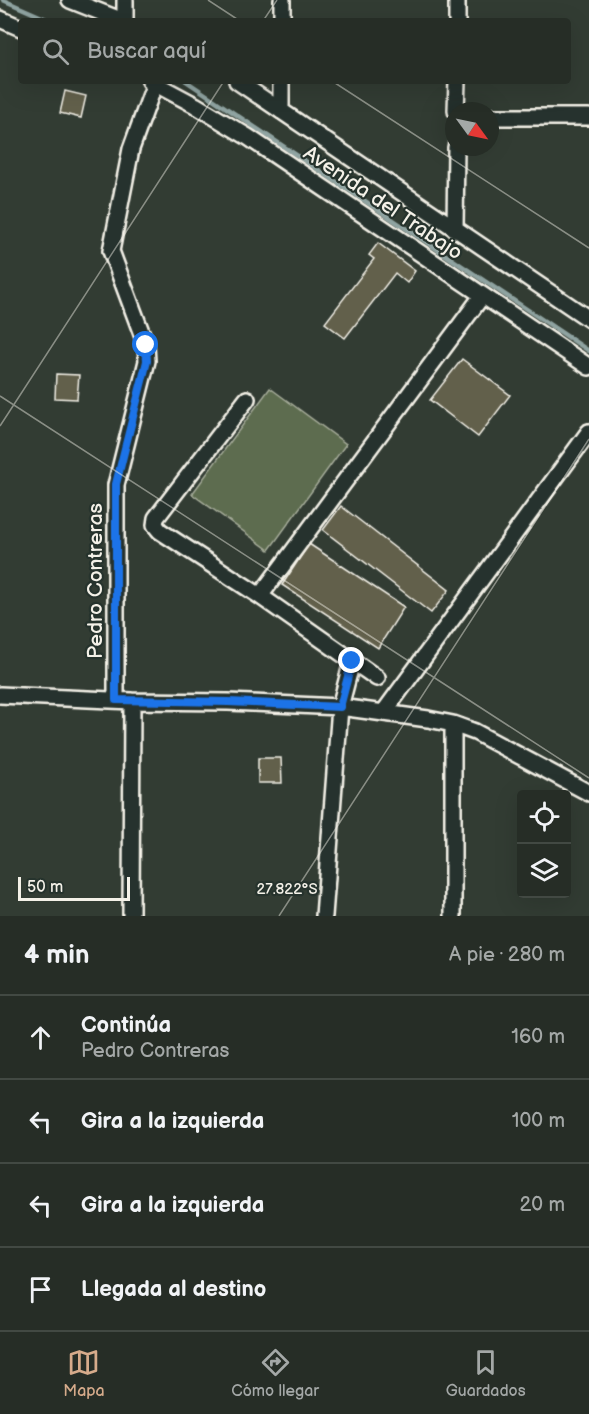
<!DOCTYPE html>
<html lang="es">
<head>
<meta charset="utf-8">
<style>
	:root { --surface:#262d26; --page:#323932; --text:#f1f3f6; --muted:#a4a8a7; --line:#424943; --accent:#d6ab8b }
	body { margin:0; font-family:"Balsamiq Sans",sans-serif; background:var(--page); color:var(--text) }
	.controls { position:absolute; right:18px; bottom:18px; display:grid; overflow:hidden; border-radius:6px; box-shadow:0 6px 24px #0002 }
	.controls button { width:54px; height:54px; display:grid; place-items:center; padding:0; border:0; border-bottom:2px solid var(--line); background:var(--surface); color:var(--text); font:30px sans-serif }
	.compass { position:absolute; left:445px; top:102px; width:54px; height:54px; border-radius:50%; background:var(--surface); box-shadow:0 6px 24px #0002; rotate:123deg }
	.scale { position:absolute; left:18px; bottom:15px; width:112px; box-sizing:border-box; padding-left:6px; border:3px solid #f4f1e8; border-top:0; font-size:16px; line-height:21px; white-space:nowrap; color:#f4f1e8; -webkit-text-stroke:4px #26332d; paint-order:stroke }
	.stop { position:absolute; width:18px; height:18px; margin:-14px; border:4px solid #1a73e8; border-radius:50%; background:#fff }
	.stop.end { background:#1a73e8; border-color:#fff; box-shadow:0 2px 6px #0008 }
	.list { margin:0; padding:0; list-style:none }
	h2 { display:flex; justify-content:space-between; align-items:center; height:78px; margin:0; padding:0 24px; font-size:26px }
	h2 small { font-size:20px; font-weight:400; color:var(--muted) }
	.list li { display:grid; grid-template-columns:39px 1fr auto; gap:18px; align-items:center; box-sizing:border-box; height:84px; padding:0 24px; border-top:2px solid var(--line) }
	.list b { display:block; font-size:22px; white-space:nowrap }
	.list p { margin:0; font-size:20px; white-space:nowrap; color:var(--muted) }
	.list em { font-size:20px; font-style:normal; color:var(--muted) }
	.icon { flex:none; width:33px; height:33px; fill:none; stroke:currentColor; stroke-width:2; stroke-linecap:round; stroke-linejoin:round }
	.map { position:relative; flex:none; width:589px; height:916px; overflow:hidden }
	.search { position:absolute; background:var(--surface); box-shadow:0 6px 24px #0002; left:18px; right:18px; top:18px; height:66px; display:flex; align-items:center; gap:15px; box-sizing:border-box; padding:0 21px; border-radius:6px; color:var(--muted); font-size:22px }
	.sheet { height:414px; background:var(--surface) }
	nav { display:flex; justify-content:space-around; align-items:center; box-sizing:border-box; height:84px; border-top:2px solid var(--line); background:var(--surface); font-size:16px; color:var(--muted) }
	nav a { display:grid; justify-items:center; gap:3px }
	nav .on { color:var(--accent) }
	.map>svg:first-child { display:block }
	.green { fill:#5d6c4f; stroke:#a8ae9c; stroke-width:1.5 }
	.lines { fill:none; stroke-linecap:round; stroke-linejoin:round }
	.stream { stroke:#8fa3a1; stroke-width:4.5 }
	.building { fill:#62604c; stroke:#f4f1e8; stroke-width:1.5 }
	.minor-casing { stroke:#f4f1e8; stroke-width:20 }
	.minor { stroke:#26332d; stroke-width:15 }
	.route { stroke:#1a73e8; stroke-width:8 }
	.ticks { fill:none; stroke:#f4f1e8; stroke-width:1.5; stroke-opacity:0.45 }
	.labels { text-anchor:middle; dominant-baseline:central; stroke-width:4.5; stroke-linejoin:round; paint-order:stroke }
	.street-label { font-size:21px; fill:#f4f1e8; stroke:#26332d }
	.ticks-label { font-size:15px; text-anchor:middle; fill:#f4f1e8; stroke:#26332d; stroke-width:4.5; stroke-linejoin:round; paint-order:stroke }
</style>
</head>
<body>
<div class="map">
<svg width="589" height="916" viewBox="0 0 589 916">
	<rect width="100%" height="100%" fill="#323c33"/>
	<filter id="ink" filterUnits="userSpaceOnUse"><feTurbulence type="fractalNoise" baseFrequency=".0167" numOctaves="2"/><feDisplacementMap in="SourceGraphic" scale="12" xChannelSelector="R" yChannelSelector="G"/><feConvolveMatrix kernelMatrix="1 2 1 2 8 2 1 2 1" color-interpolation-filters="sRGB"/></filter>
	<g filter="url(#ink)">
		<!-- green -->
		<path class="green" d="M270,388L346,444L269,550L192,494Z"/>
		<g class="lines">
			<!-- stream -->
			<path class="stream" d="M3,0L51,21
				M186,81L589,351"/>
		</g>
		<!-- building -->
		<path class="building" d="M65,91L86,96L81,118L60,113Z
			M378,243L415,271L407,283L395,273L345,338L325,323L374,259L369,255Z
			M462,359L510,395L478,437L430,400Z
			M56,374L79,375L77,399L55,398Z
			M341,506L449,590L431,613L323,530Z
			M309,544L404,607L378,648L282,585Z
			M258,758H281L282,783H258Z"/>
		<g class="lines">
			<defs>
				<path id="minor" d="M70,0L123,21
					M125,0V21
					M0,19L21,28
					M282,21V0
					M457,21V0
					M150,81L195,105L248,137L589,367
					M237,81L589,319
					M281,111V81
					M456,111L457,81
					M490,117H589
					M455,229L456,147
					M247,399L156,518L155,525L160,531L260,596L377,678
					M260,596L482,296
					M0,695L132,701L228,702L340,707L428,719L453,724L475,732L589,793
					M116,700V485L147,361L146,345L111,251L131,149L155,83
					M384,712L589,432
					M131,916L132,701
					M324,916L340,707L352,661
					M453,916V724"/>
			</defs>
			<!-- minor casing -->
			<use href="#minor" class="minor-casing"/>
			<!-- minor -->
			<use href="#minor" class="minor"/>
		</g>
	</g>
	<g class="lines" filter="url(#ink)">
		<!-- route -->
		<path class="route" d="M146,345L147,361L116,484V700L228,702L340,707L352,661"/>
	</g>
	<!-- ticks -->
	<path class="ticks" d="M208,0L240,21M263,21L277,0M332,81L589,248M0,396L589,778M0,426L224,81M279,916L589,439"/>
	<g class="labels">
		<!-- street labels -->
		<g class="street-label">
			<text transform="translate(383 203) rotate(34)">Avenida del Trabajo</text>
			<text transform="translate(95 581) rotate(-90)">Pedro Contreras</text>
		</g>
	</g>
	<g class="ticks-label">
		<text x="287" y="894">27.822°S</text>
	</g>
</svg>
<div class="controls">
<button><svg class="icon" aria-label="locate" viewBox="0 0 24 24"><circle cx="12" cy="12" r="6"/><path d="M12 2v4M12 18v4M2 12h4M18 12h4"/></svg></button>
<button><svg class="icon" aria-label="layers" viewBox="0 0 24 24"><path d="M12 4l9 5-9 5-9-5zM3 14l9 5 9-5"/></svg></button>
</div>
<svg class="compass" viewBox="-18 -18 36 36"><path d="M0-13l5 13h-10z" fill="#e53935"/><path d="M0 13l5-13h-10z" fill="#a4a8a7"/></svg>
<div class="scale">50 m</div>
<div class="stop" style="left:146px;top:345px"></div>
<div class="stop end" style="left:352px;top:661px"></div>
<div class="search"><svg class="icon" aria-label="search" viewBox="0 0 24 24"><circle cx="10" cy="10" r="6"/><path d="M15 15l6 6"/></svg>Buscar aquí</div>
</div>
<section class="sheet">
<h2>4 min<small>A pie · 280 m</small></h2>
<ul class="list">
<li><svg class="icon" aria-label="ahead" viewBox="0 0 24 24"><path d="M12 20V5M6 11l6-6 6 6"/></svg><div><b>Continúa</b><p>Pedro Contreras</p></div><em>160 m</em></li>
<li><svg class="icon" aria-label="left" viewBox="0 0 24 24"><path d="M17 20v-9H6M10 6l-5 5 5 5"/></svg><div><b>Gira a la izquierda</b></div><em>100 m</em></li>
<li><svg class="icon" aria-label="left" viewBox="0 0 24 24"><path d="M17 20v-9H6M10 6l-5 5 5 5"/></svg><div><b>Gira a la izquierda</b></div><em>20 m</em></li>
<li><svg class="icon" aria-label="arrive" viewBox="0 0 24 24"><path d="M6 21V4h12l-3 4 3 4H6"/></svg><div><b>Llegada al destino</b></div></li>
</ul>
</section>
<nav>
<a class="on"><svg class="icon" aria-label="map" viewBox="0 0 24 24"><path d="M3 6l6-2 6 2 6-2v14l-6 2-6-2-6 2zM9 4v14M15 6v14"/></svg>Mapa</a>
<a><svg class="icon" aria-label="directions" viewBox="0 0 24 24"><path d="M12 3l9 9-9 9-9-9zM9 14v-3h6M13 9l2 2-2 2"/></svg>Cómo llegar</a>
<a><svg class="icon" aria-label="saved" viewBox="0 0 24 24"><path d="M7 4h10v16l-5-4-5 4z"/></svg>Guardados</a>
</nav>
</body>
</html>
